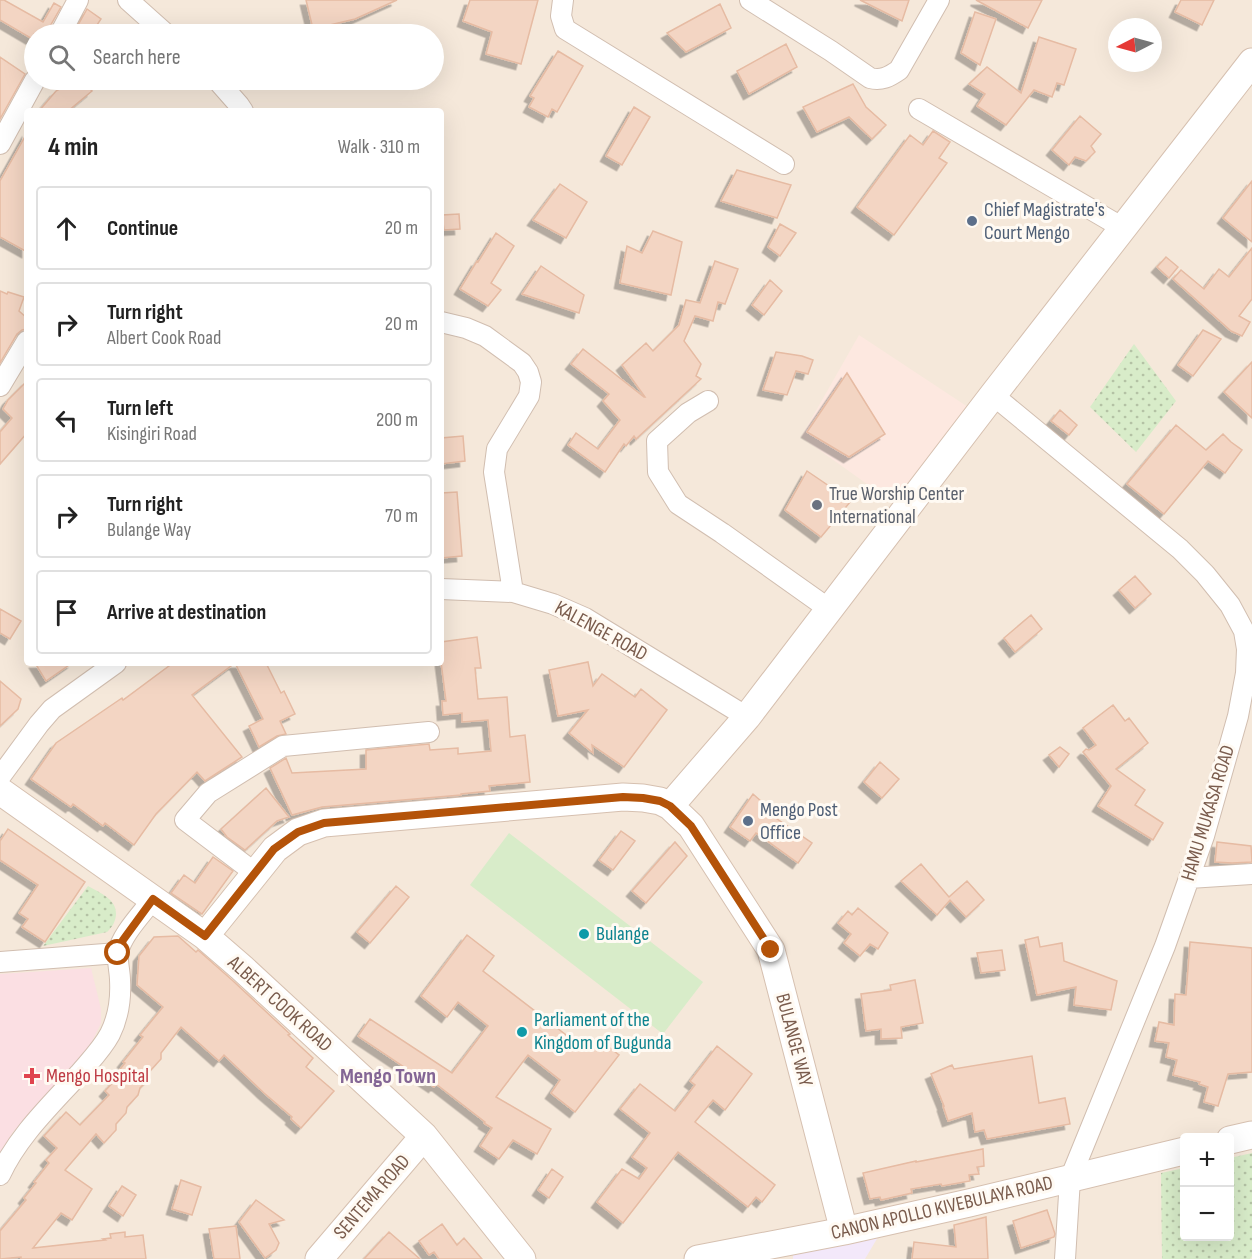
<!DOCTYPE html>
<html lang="en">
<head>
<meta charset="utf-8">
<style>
	:root { --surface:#fff; --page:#f2f2f2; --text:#222; --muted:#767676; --line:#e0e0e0 }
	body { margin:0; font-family:"Sofia Sans Condensed",sans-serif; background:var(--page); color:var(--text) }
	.controls { position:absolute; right:18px; bottom:18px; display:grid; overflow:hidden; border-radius:6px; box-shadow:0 6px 24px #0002 }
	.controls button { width:54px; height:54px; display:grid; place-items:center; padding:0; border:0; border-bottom:2px solid var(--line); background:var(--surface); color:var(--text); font:30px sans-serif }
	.compass { position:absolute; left:1108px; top:18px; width:54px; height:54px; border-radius:50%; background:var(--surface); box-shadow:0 6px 24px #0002; rotate:264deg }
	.stop { position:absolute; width:18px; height:18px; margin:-14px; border:4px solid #b45309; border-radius:50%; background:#fff }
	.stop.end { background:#b45309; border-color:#fff; box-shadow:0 2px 6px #0008 }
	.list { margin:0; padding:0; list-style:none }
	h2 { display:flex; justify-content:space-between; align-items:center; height:78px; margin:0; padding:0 24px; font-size:26px }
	h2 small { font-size:20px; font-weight:400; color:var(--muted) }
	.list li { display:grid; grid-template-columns:39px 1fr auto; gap:18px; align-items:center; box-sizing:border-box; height:84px; margin:0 12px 12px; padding:0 12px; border:2px solid var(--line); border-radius:6px }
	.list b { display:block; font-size:22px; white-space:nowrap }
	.list p { margin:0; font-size:20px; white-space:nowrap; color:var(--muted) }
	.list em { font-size:20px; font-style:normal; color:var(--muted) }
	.icon { flex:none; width:33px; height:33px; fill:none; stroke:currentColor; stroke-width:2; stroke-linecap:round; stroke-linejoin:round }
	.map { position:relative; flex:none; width:1252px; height:1259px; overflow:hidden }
	.search { position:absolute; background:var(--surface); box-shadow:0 6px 24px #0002; left:24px; top:24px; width:420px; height:66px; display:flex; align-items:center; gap:15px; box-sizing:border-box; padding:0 21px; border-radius:33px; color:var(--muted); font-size:22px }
	.panel { position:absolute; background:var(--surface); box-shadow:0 6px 24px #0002; left:24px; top:108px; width:420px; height:558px; border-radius:6px }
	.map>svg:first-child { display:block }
	.residential { fill:#f5e8da; fill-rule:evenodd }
	.commercial { fill:#fde8e0 }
	.education { fill:#f3e8fa }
	.medical { fill:#fbdfe3 }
	.grass { fill:url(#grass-dots) }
	.garden { fill:#d8ecc9 }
	.building { fill:#f3d5c3; stroke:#e6bba3; stroke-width:1.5; filter:url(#shadow) }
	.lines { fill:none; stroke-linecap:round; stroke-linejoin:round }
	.street-casing { stroke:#d1beb0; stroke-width:22 }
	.secondary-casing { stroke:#d6c0b0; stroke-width:29 }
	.street { stroke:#fff; stroke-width:20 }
	.secondary { stroke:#fff; stroke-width:27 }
	.route { stroke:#b45309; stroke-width:8 }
	.service-dot { fill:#5c6f8a; stroke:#fffaf3; stroke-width:2 }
	.worship-dot { fill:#6b7280; stroke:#fffaf3; stroke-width:2 }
	.culture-dot { fill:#0f9aa8; stroke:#fffaf3; stroke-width:2 }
	.health-dot { fill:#e0444e; stroke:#fffaf3; stroke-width:2 }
	.labels { text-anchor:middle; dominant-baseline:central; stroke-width:6; stroke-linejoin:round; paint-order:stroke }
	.service-label { font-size:20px; fill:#4e5e75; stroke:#fffaf3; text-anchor:start }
	.worship-label { font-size:20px; fill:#5b616d; stroke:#fffaf3; text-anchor:start }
	.street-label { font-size:20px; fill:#7a5c4d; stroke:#fffaf3 }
	.culture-label { font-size:20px; fill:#0d838f; stroke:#fffaf3; text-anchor:start }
	.health-label { font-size:20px; fill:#be3a42; stroke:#fffaf3; text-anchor:start }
	.quarter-label { font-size:22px; font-weight:bold; fill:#846695; stroke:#fffaf3 }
</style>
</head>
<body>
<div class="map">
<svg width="1252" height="1259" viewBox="0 0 1252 1259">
	<defs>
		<pattern id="grass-dots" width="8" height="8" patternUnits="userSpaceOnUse" patternTransform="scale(1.5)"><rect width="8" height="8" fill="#d8ecc9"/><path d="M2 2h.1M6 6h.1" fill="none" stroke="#b4c2a5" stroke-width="1.8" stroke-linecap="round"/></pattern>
		<filter id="shadow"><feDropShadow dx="-5.5" dy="5.5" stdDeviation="0" flood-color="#0004"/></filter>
	</defs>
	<rect width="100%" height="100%" fill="#fdf6ec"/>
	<!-- residential -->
	<path class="residential" d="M0,0H1252V1259H0ZM1117,27H1153V63H1117ZM34,34H434V80H34ZM27,111H441V663H27ZM1184,1138H1230V1236H1184Z"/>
	<!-- commercial -->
	<path class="commercial" d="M859,335L968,407L895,504L801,437Z"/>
	<!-- education -->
	<path class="education" d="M878,1237L865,1259H793V1252Z"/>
	<!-- medical -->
	<path class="medical" d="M91,968L101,1009V1023L89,1048L13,1132L0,1153V974Z"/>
	<!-- grass -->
	<path class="grass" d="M1134,344L1176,401L1136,452L1090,407Z
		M88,886C100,893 117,899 116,915C115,923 112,927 107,932L43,946Z
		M1252,1153V1256L1250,1259H1162L1161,1173L1184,1168V1236H1230V1158Z"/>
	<!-- garden -->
	<path class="garden" d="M509,833L703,982L663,1034L470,885Z"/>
	<!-- building -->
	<path class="building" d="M0,0H4L43,22L54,3L61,7L49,28L48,34H34V40L0,20Z
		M306,0H397L355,19L313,29Z
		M470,0H538L521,64L486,54L492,32L463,21Z
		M860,0H909L902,21Z
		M976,0H1042L1028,28Z
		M1181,0H1214L1202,25L1175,12Z
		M720,4L731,28L686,52L667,33Z
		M87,9L101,19L91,34H73Z
		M975,12L996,19L980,65L961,53Z
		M1039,37L1076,49L1064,85L1057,83L1052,97L1034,90L1006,125L977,106L985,94L969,84L987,67L1021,93Z
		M786,44L797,67L749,94L737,71Z
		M558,51L583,66L557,112L552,109L548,117L529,107L534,98L530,96Z
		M0,57L25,74L0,119Z
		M74,80H82L92,91L68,111H39L56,91Z
		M853,84L866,107L886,125L872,139L849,117L817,132L803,107Z
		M634,107L650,117L622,165L606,156Z
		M1080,116L1101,134L1091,146L1095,152L1086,161L1075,157L1069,165L1052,150Z
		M933,131L950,142L939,158L947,163L894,235L857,207L910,135L923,145Z
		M27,133V252L0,237V181Z
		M737,170L791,185L777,218L721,201Z
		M1252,181V242L1223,218Z
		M560,184L587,202L566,238L533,220Z
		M459,214L460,229L444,230L442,215Z
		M780,224L796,233L780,256L768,247Z
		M653,231L682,242L671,295L620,283L627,246L642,253Z
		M496,233L514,246L491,283L501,290L488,306L460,289L477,261L478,262Z
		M1252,248V299L1239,316L1250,322L1242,336L1231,331L1173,279L1181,270L1204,289L1219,269L1229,277Z
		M1166,257L1178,267L1169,278L1157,267Z
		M715,261L738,269L725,304L718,302L713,321L695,316L684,341L701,364L696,376L701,379L636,439L634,436L626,446L624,444L605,472L568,445L576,433L598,449L620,420L603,401L609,394L571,364L583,349L644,397H645L622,365L646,343L653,351L679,325L686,300L700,303Z
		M541,266L584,295L579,313L522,294Z
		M770,280L782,291L764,315L752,305Z
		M0,291L7,294L8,292L24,297L19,311L27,318V329L22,330L17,334L0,363Z
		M1203,330L1221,339L1193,376L1178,365Z
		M776,352L802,356L813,360L808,374L796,371L787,395L763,390Z
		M1252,362V418L1224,392Z
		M847,373L885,434L849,457L807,432Z
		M27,381V433L0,464V432L12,418L3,409L8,400Z
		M1060,410L1077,425L1069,435L1051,421Z
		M1176,425L1206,450L1223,434L1231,442L1242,450L1225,473L1208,461L1164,514L1127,484Z
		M463,436L465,461L441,464V438Z
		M807,471L851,501L821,537L785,510Z
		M457,492L462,556L441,558V493Z
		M1135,576L1151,594L1135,608L1119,590Z
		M0,609L21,621L10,639L0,633Z
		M1031,615L1042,629L1015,652L1004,638Z
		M477,637L481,668H475L478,699L507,697L510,737L525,735L530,782L489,786L490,791L461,794V795L322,807L292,815L270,768L286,758L292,773L366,769V750L429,744L430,750L458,748V754L491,751L488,720L462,722V713L443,715L442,701H446L441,662V642Z
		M588,662L593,686L602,674L635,697L641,689L667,710L624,767L592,745L593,753L569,733L588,710L558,716L549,670Z
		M35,663H72L46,681Z
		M173,663H235L192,695L242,757L205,781L197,772L156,814L134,845L105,823L103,826L73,804L71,807L31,779L56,743L122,698L123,700Z
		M235,663H266L281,693L284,691L295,714L280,721L286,734L277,736L259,747L249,726L263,719Z
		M0,681L21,699L18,709L0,726Z
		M1113,705L1125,721L1129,718L1148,743L1116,769L1145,790L1135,805L1163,823L1153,840L1098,806L1111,786L1083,752L1086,749L1089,750L1096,745L1083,728Z
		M1060,747L1069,754L1059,767L1049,755Z
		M880,762L899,779L882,798L864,782Z
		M266,788L289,817L277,821L245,850L227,837L221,829Z
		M753,794L772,811L770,814L812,843L798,863L756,833L750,841L730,827Z
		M8,829L85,882L45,942L22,927L28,919L19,913L38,885L0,860V841Z
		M621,831L635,841L613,870L599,860Z
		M675,842L687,856L646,903L632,891Z
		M1217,842L1251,846L1252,862L1232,863L1215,862Z
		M213,857L233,871L202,914L171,893L184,875L195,883Z
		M921,864L949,897L967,881L984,900L966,917L950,900L937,915L901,881Z
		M396,886L409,897L370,943L357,932Z
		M858,908L888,933L878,949L870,944L860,956L844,943L851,934L838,923L848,911L852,915Z
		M467,935L494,956L483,971L587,1051L597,1038L619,1055L575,1112L551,1093L560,1080L528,1055L496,1097L551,1129L537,1154L513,1140L499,1159L480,1146L492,1128L484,1123L485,1122L436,1084L434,1087L358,1036L370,1019L452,1073L488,1026L458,1002L447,1017L421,996Z
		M178,936L196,952L198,950L232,980L290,1034L288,1035L313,1058L306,1067L334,1091L301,1128L291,1119L292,1117L264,1093L224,1055L219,1061L181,1027L161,1053V1059L150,1071V1078L140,1088L138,1095L127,1107L126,1113L116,1124V1130L104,1143L96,1134L65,1170L92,1189L72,1220L61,1213L33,1248L105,1240L103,1239L111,1238L110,1234L125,1232V1237L143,1235L146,1259H21V1257L0,1259V1231L26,1200L24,1198L36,1183L34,1182L49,1163L46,1160L57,1148L44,1136L66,1112L80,1125L109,1095L105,1091L115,1080L113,1078L125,1063L123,1062L143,1037L140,1035L163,1007L137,985L139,956L154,937Z
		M1038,937L1040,947L1062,943L1064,961L1117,981L1111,1010L1074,1005L1076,987L1037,995L1025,940Z
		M1190,942L1252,948V1072L1228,1074L1218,1106L1204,1102L1208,1087L1199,1084L1200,1082L1173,1075L1177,1060L1166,1057L1169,1043L1155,1041L1159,1022L1174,1025L1175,994L1186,995Z
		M1002,950L1005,970L981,973L977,953Z
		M915,980L923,1023L901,1027L902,1038L881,1039V1029L866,1031L861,994L891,990L890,985Z
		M717,1046L752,1074L725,1110L713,1100L695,1122L775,1185L762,1202L756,1197L748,1207L678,1152L623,1223L597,1202L622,1169L639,1179L647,1168L632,1157L650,1133L620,1109L640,1084L675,1111L695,1085L690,1081Z
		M1032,1056L1039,1103L1065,1098L1070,1124L987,1139L984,1130L975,1132L972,1113L948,1121L943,1106H944L931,1074L952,1065L954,1069Z
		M983,1149L984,1166L977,1167L979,1174L969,1175L970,1181L942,1186L941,1184L911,1189L912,1193L881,1200L880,1197L870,1199L863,1173L916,1161V1162Z
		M552,1169L563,1177L549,1198L538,1190Z
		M181,1180L201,1187L192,1215L172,1209Z
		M122,1186L136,1195L123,1216L109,1206Z
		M256,1200L284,1220L269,1224L279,1243L276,1250L265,1258L239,1222Z
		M1047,1210L1055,1234L1054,1237L1021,1248L1013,1221Z
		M986,1217L988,1259H912L914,1242L956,1247L954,1225Z
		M442,1224L457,1245L464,1238L482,1259H439L434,1252L429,1255L419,1241Z
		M236,1226L240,1259H214L209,1229Z
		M389,1232L420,1259H364Z"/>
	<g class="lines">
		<defs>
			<path id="street" d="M128,0L166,34
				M563,0L561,16L565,29L784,164
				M750,0L831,51L870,78C881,81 889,77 899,70L939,0
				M60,34L78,0
				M217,80L239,105L243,111
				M919,109L1123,228
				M0,144L35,80
				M441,322L466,328L485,336L522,363L528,372L531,382L529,396L497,449L494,472L513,592
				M0,386L27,341
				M993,395L1180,549L1205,574L1230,605L1244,631L1247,649L1246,673L1238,716L1204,836L1165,946L1070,1179L1065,1259
				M708,401L688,413L657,441L658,472L678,504L722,533L829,609
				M441,589L513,592L553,604L585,618L747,717
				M0,777L39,724L52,709L116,663
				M255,873L185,820L208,793L283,746L429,732
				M1189,878L1252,874
				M0,962L118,953
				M0,1175C18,1136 50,1106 79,1074C90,1061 102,1049 110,1034C118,1018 121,998 120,980C120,972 117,961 118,953C121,935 142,914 153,899"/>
			<path id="secondary" d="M0,791L205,936L242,968L424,1136L522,1259
				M670,806L747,717L993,395L1252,62
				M205,936L275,849L298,832L324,823L623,797L643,798L660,801L670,806L691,826L771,950L844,1231
				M1230,1140L1252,1135
				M319,1259L424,1136
				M698,1259L844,1231L969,1203L1184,1151"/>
		</defs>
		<!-- street casing -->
		<use href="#street" class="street-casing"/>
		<!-- secondary casing -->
		<use href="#secondary" class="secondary-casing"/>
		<!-- street -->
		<use href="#street" class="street"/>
		<!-- secondary -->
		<use href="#secondary" class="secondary"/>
	</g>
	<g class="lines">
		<!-- route -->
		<path class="route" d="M118,953L123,940L153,899L205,936L274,849L298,832L324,823L623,797L643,798L660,801L670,806L691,826L771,950"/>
	</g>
	<!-- markers -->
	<g class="service-dot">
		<circle cx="972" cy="221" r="6"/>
		<circle cx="748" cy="821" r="6"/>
	</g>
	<circle class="worship-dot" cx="817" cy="505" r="6"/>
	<g class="culture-dot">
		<circle cx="584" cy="934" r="6"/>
		<circle cx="522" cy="1032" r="6"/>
	</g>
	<path class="health-dot" d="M29 1067h6v6h6v6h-6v6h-6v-6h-6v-6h6z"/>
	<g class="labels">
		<!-- service labels -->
		<g class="service-label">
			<text x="984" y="210">Chief Magistrate's<tspan x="984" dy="23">Court Mengo</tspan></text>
			<text x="760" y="810">Mengo Post<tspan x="760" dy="23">Office</tspan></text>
		</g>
		<!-- worship labels -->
		<g class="worship-label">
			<text x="829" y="494">True Worship Center<tspan x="829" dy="23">International</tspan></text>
		</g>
		<!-- street labels -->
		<g class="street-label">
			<text transform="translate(601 631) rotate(29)">KALENGE ROAD</text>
			<text transform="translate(1208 813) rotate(-73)">HAMU MUKASA ROAD</text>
			<text transform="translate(280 1004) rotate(42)">ALBERT COOK ROAD</text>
			<text transform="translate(794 1040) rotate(75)">BULANGE WAY</text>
			<text transform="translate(372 1197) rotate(-49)">SENTEMA ROAD</text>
			<text transform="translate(942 1208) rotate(-13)">CANON APOLLO KIVEBULAYA ROAD</text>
		</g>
		<!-- culture labels -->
		<g class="culture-label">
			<text x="596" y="934">Bulange</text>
			<text x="534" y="1020">Parliament of the<tspan x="534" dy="23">Kingdom of Bugunda</tspan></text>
		</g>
		<!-- health labels -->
		<g class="health-label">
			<text x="46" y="1076">Mengo Hospital</text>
		</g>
		<!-- quarter labels -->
		<g class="quarter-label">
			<text x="388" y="1076">Mengo Town</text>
		</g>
	</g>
</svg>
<div class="controls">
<button>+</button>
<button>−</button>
</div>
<svg class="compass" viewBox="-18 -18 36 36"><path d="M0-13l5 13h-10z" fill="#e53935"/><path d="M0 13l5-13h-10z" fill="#767676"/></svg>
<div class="stop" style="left:118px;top:953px"></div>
<div class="stop end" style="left:771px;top:950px"></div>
<div class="search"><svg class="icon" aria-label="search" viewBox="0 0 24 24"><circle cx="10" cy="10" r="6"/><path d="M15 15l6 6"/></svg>Search here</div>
<section class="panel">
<h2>4 min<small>Walk · 310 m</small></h2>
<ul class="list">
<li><svg class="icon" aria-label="ahead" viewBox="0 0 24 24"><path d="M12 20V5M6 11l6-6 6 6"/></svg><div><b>Continue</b></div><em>20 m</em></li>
<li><svg class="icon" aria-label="right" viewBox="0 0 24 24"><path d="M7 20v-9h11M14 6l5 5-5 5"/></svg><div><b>Turn right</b><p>Albert Cook Road</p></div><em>20 m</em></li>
<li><svg class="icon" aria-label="left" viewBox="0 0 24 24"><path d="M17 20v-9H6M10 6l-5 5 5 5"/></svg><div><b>Turn left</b><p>Kisingiri Road</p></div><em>200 m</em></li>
<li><svg class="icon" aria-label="right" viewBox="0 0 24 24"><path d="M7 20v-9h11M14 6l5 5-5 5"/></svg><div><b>Turn right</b><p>Bulange Way</p></div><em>70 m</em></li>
<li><svg class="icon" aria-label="arrive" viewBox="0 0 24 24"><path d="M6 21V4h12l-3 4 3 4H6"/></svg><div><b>Arrive at destination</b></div></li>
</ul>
</section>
</div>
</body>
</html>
